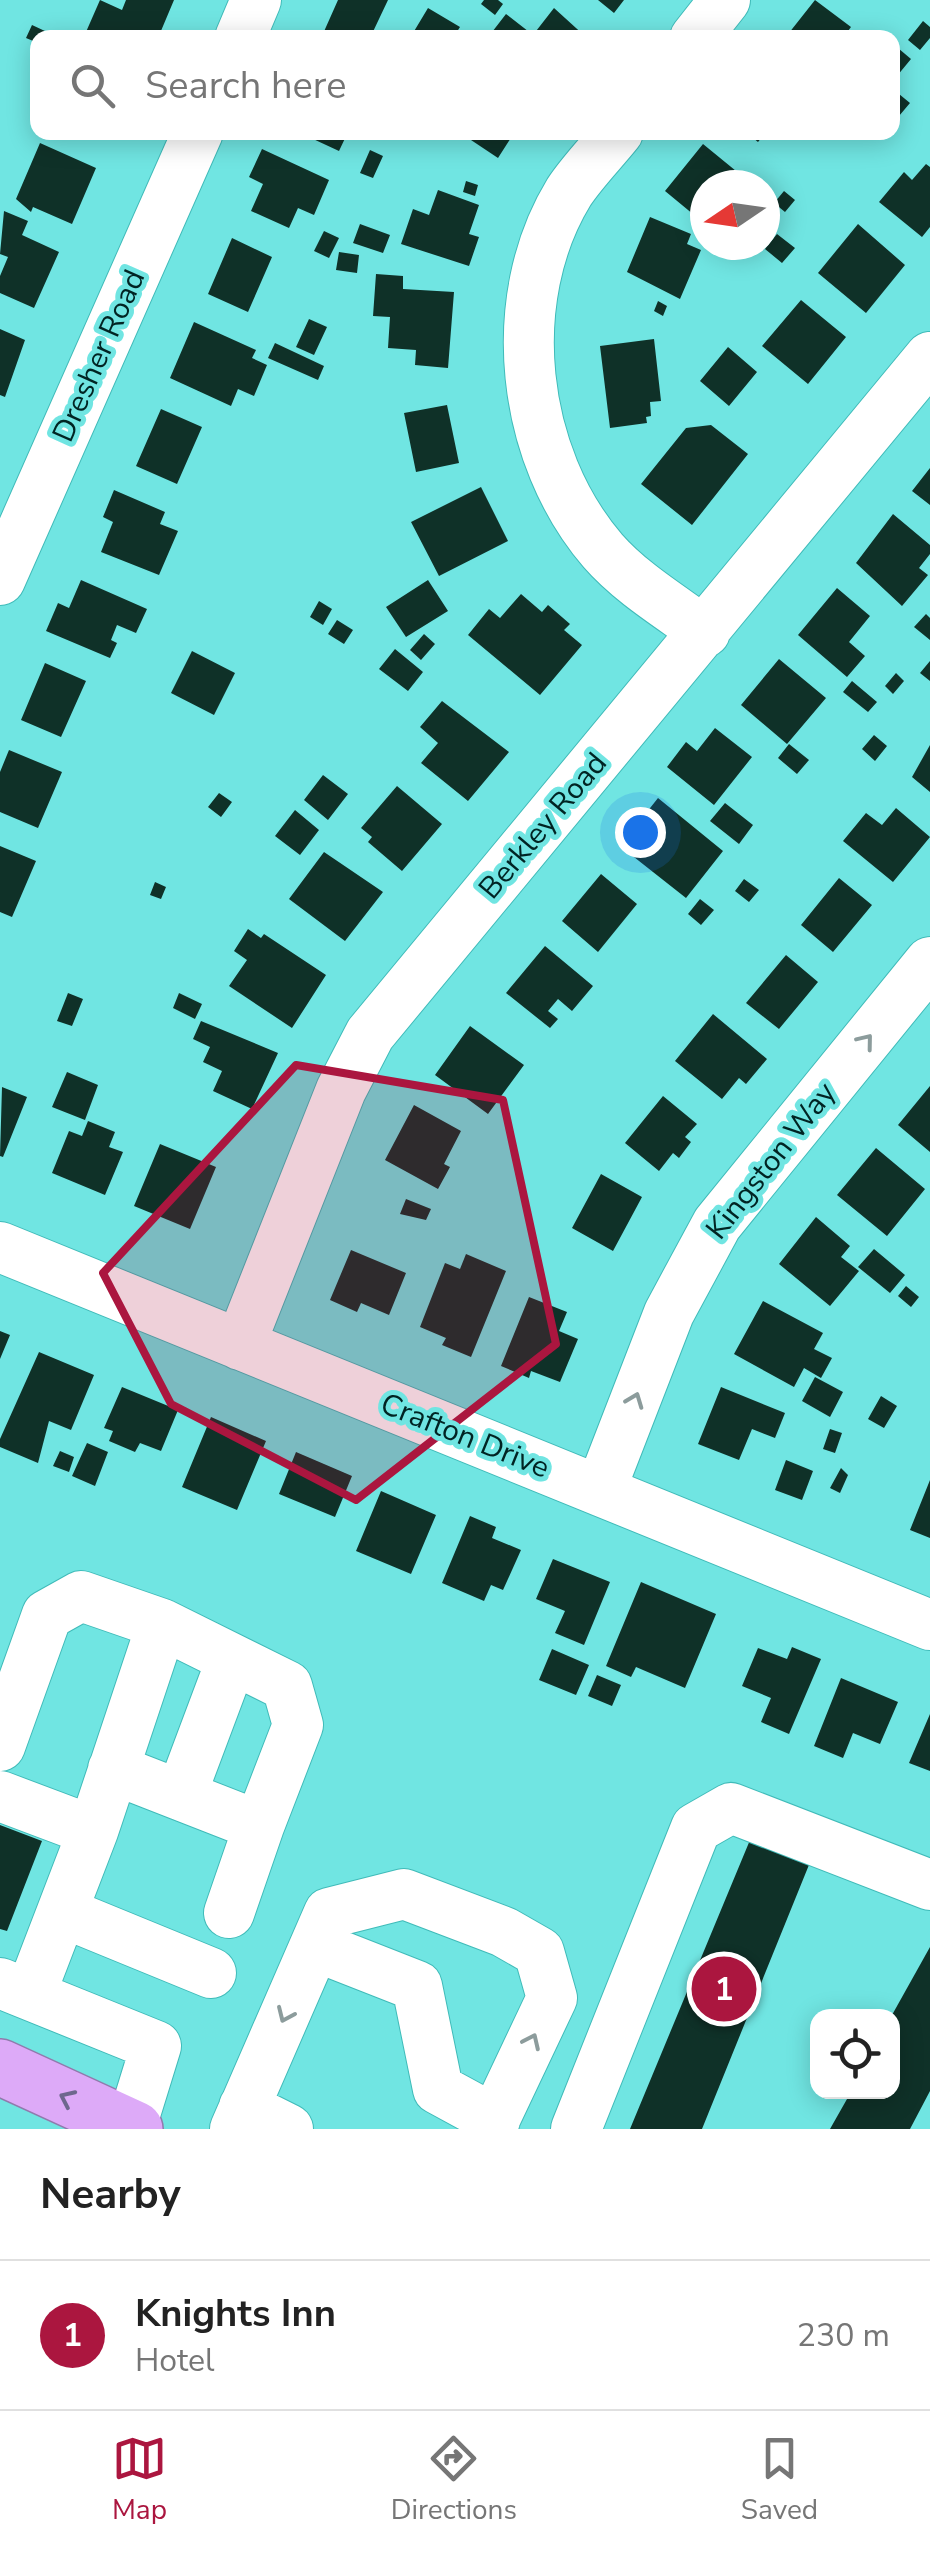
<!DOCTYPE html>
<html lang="en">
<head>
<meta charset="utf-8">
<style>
	:root { --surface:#fff; --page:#f2f2f2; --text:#222; --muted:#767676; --line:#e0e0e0; --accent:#ab163f }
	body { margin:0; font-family:"Nunito Sans",sans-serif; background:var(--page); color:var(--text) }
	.controls { position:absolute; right:30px; bottom:30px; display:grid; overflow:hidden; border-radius:20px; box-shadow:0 5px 25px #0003 }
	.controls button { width:90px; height:90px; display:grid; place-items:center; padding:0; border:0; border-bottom:2px solid var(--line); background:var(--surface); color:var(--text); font:50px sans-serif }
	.compass { position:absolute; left:690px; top:170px; width:90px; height:90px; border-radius:50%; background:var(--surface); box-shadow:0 5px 25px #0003; rotate:257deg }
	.you { position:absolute; left:640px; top:832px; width:35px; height:35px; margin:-25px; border:8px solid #fff; border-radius:50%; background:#1a73e8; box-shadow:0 0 0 15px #1a73e833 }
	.badge { display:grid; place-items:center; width:65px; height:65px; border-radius:50%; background:var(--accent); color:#fff; font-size:32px; font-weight:700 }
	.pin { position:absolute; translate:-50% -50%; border:5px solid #fff; box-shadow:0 2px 10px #0006 }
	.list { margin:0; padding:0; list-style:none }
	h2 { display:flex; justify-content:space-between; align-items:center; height:130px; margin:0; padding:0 40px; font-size:42px }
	h2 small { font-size:32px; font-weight:400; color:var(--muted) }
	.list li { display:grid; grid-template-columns:65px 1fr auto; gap:30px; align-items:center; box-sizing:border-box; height:150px; padding:0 40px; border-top:2px solid var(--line) }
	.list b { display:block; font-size:38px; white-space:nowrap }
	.list p { margin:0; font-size:32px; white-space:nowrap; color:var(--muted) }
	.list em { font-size:32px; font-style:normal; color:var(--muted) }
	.icon { flex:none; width:55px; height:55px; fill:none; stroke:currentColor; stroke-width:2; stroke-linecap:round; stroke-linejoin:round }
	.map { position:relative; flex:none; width:930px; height:2129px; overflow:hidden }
	.search { position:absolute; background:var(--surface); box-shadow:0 5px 25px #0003; left:30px; right:30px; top:30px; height:110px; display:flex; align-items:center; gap:25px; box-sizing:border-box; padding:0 35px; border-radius:20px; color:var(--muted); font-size:38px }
	.sheet { height:280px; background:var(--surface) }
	nav { display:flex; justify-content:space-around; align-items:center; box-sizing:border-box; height:140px; border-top:2px solid var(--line); background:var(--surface); font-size:28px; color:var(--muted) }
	nav a { display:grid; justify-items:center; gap:5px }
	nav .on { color:var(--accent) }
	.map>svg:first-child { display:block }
	.building { fill:#0f3128 }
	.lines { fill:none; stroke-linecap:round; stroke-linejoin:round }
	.minor-casing { stroke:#40bbb9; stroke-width:52 }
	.highway-casing { stroke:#907bad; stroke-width:58 }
	.minor { stroke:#fff; stroke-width:50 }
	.highway { stroke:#ddaaf8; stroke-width:55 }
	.oneway { stroke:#8c9c9c }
	.oneway2 { stroke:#6e678e }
	.marked { fill:#ab163f; fill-opacity:0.2; stroke:#ab163f; stroke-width:8; stroke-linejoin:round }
	.labels { text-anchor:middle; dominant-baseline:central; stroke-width:10; stroke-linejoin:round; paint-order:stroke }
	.street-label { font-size:30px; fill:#002423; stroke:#70e5e2 }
</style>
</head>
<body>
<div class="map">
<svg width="930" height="2129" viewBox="0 0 930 2129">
	<rect width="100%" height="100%" fill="#70e5e2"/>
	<!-- building -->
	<path class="building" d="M100,0L122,10L126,0H174L158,38H99L86,32Z
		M338,0H388L370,38L322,36Z
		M484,0H498L503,4L495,15L481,4Z
		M598,0H624L614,13Z
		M815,0L851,27L843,38H785Z
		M428,8L460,27L453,38H410Z
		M554,8L587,38L489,36L506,14L533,35Z
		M923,21L930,27V38L920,50L908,40Z
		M32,25L60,38H38V43L26,38Z
		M892,43L911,59L892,82Z
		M899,94L910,103L899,116L892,111V103Z
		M298,132H348L339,151Z
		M459,132H528L524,140L514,133L498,158Z
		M746,132H766L758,142Z
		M40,143L96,168L72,224L33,207L31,212L16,199Z
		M703,144L736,171L725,185H705V224L665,191Z
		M262,149L329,180L314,215L298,208L289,228L251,211L263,184L249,177Z
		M370,150L383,156L373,178L360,173Z
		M926,164L930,167V227L922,237L879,202L904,172L912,180Z
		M466,181L478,185L475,196L463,192Z
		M438,190L479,205L469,234L479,237L469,266L401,244L413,209L429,215Z
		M784,191L795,200L785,212L774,203Z
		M4,211L28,221L22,235L59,252L34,308L0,293V276L8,257L0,254Z
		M650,217L691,234L687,244L701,250L680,299L627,272Z
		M360,224L390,235L383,253L353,243Z
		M858,224L905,265L866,313L818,273Z
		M324,231L339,238L329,258L314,251Z
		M777,234L795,248L782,263L765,249Z
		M232,238L272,257L248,312L208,294Z
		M339,252L359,255L357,273L336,270Z
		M376,274L403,276V289L454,292L448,368L415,365L416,350L388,348L390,317L373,316Z
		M801,300L846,337L808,384L762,346Z
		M658,301L667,306L663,316L654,311Z
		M309,319L327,327L314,355L296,347Z
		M194,322L256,350L252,358L267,365L254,396L238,389L231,406L170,378Z
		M0,329L25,340L5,397L0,395Z
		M654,339L661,401L650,402L651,416L646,417L647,423L610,428L600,346Z
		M275,343L324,366L318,380L268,358Z
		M728,347L757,372L729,406L700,381Z
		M447,405L459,463L416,472L404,413Z
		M161,409L202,427L177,484L136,466Z
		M711,425L748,454L692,525L641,484L686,428Z
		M930,468V505L912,491Z
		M481,487L508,541L439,576L411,522Z
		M114,490L165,512L160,524L178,531L159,575L101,552L113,522L103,517Z
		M893,514L930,545V554L919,568L928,575L902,606L856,563Z
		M81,580L147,609L136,633L117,625L111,640L117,643L110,658L46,631L58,603L69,608Z
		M428,580L448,611L406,637L386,607Z
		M837,588L870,616L849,642L865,656L847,677L798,635Z
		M521,594L542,612L548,605L570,624L564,630L582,645L540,695L468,635L489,609L500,618Z
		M319,601L332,609L323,625L310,617Z
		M926,614L930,618V640L914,627Z
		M337,620L353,630L344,644L328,634Z
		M424,634L435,644L421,660L410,650Z
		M395,649L423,672L408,691L379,669Z
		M192,651L235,673L214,715L171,693Z
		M779,659L826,698L787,744L741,705Z
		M930,661V681L920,673Z
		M45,663L86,681L61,737L21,720Z
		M896,673L904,681L893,694L885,686Z
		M852,681L877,702L868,712L843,692Z
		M442,701L509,752L468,801L421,763L438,743L420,727Z
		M715,728L752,757L714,805L667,767L686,742L697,751Z
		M874,735L887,746L875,761L862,749Z
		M789,744L809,760L797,774L778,758Z
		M930,745V792L912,777Z
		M9,750L62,772L38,828L0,812V772Z
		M323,775L348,794L328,820L304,800Z
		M397,786L442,824L402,871L368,842L372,837L361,828Z
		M219,793L232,802L221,817L208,807Z
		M658,798L723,851L686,898L620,846Z
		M725,803L753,825L739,844L710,821Z
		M896,808L930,837L893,882L843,841L866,813L882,825Z
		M295,810L319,830L300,855L275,836Z
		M0,846L36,861L12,917L0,912Z
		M324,852L383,892L345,941L289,899Z
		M601,874L637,904L598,952L562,921Z
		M839,878L872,905L833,952L801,925Z
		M744,879L759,890L749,902L735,891Z
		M155,882L166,887L161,899L150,895Z
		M700,899L714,910L701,925L688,914Z
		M248,929L261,938L264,934L326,975L292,1028L229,986L247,960L234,951Z
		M545,946L593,986L572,1011L558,999L548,1011L558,1019L550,1028L506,993Z
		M786,955L818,982L779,1029L746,1003Z
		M68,993L83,999L72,1026L57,1021Z
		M179,993L202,1004L195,1019L173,1008Z
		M713,1014L767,1059L746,1084L739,1078L722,1099L675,1061Z
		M201,1021L278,1053L252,1109L213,1091L222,1071L203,1062L210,1047L193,1039Z
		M470,1026L524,1065L488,1114L435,1075Z
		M67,1072L98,1085L85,1120L52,1107Z
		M930,1086V1152L898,1125Z
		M2,1087L27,1097L3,1157L0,1156Z
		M663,1096L697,1124L685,1137L691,1142L679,1158L673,1153L659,1171L625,1143Z
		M414,1105L461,1131L444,1164L450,1167L438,1189L385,1160Z
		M88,1121L115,1132L109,1147L123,1152L105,1195L52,1173L69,1131L82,1136Z
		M160,1144L216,1167L190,1229L134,1206Z
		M876,1148L925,1189L887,1236L837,1195Z
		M601,1174L642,1197L613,1251L572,1228Z
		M406,1199L431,1209L426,1220L400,1214Z
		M816,1217L850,1246L841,1257L859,1271L830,1306L779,1264Z
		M874,1249L905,1275L890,1293L858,1267Z
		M351,1250L406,1273L389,1315L361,1303L357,1312L330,1300Z
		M466,1254L506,1271L471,1357L442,1345L446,1338L420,1327L445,1263L460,1269Z
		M906,1286L919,1297L911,1307L898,1296Z
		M529,1297L567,1312L559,1331L578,1339L560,1382L531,1371L529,1378L501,1366Z
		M763,1301L823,1333L814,1349L832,1358L821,1378L804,1368L794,1387L734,1354Z
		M0,1331L10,1335L0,1359Z
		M39,1352L94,1375L71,1430L49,1421L38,1463L0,1447V1439Z
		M815,1377L843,1392L830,1417L802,1401Z
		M122,1387L178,1410L161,1451L140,1443L135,1452L109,1441L113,1431L104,1428Z
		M721,1387L785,1413L775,1438L752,1429L739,1460L698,1444Z
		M881,1396L897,1406L884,1428L868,1419Z
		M211,1417L266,1441L237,1510L182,1487Z
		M830,1429L842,1433L835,1453L823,1449Z
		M87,1443L108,1452L95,1486L72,1476Z
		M60,1451L74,1457L69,1472L53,1466Z
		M296,1452L352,1476L335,1517L279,1494Z
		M786,1460L813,1471L802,1500L775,1490Z
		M841,1468L848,1475L840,1493L830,1488Z
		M930,1480V1538L910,1530Z
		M381,1491L436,1515L411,1574L356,1551Z
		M470,1516L496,1527L492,1538L521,1550L503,1590L491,1585L484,1601L442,1583Z
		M553,1559L610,1582L584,1645L555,1633L565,1611L536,1599Z
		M641,1582L716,1614L685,1688L636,1667L631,1677L606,1666Z
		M792,1647L821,1659L789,1734L761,1722L771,1698L742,1686L758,1648L787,1659Z
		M552,1649L589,1665L576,1695L539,1680Z
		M597,1675L621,1685L612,1706L588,1696Z
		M841,1678L898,1702L880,1744L853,1733L843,1758L814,1746Z
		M930,1714V1771L909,1763Z
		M0,1825L42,1841L7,1931L0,1929Z
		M755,1828L815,1850L702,2129H630Z
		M930,1947V2091L910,2129H830L851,2092H892V2015Z"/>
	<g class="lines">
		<defs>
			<path id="minor" d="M240,38L256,0
				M695,38L725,0
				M618,132C602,152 583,171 569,192C503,300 521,456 603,551C631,583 671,607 705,632
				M0,580L198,132
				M0,1247L930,1625
				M240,1345L341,1090L370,1034L930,357
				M600,1491L669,1313L717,1224L930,962
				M0,1746L47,1615L81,1596L162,1624L93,1831
				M113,1769L259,1826L298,1725L287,1686L162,1624
				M181,1795L232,1659
				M0,1796L93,1831L30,1995
				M62,1912L211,1973
				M229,1913L259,1826
				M315,1946L417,1986L438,2089L495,2120
				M0,1983L156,2046L131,2127
				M244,2107L288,2129
				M235,2129L329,1913L404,1894L504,1932L539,1952L552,1998L490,2129
				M576,2129L696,1828L731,1808L930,1885"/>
			<path id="highway" d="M0,2067L135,2129"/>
		</defs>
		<!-- minor casing -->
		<use href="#minor" class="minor-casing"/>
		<!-- highway casing -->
		<use href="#highway" class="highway-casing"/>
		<!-- minor -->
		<use href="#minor" class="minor"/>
		<!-- highway -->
		<use href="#highway" class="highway"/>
	</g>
	<!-- one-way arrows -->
	<defs><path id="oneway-chevron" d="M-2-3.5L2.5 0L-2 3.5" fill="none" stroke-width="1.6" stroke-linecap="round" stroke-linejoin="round" transform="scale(2.5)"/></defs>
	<g class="oneway">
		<use href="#oneway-chevron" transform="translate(866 1041) rotate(-51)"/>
		<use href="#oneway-chevron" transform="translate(635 1400) rotate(-69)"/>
		<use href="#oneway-chevron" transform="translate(285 2015) rotate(114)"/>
		<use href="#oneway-chevron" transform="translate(532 2041) rotate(-65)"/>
	</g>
	<use class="oneway2" href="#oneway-chevron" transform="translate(67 2098) rotate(-155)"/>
	<!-- marked area -->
	<path class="marked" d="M296,1065L503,1100L556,1344L356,1500L171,1404L103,1273Z"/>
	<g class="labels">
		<!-- street labels -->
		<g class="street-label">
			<text transform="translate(99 356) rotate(-66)">Dresher Road</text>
			<text transform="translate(543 826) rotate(-50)">Berkley Road</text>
			<text transform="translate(771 1161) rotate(-52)">Kingston Way</text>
			<text transform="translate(465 1436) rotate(22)">Crafton Drive</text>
		</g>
	</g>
</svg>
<div class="controls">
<button><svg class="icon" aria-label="locate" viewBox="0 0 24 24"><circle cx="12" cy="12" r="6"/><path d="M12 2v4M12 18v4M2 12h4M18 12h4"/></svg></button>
</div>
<svg class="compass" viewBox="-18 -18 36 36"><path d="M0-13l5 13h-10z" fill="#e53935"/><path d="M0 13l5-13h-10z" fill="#767676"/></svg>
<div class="you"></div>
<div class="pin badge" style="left:724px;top:1989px">1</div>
<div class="search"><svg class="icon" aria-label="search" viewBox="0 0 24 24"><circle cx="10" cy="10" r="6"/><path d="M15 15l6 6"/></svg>Search here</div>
</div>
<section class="sheet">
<h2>Nearby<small></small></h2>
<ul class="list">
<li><span class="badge">1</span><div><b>Knights Inn</b><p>Hotel</p></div><em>230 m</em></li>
</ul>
</section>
<nav>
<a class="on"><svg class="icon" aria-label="map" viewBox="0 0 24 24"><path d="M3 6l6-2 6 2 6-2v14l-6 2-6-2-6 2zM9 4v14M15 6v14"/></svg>Map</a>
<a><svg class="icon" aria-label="directions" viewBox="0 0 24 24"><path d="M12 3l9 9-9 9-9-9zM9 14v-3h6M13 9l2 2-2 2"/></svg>Directions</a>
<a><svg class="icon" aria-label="saved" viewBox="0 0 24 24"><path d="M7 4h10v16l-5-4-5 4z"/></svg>Saved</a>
</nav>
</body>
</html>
